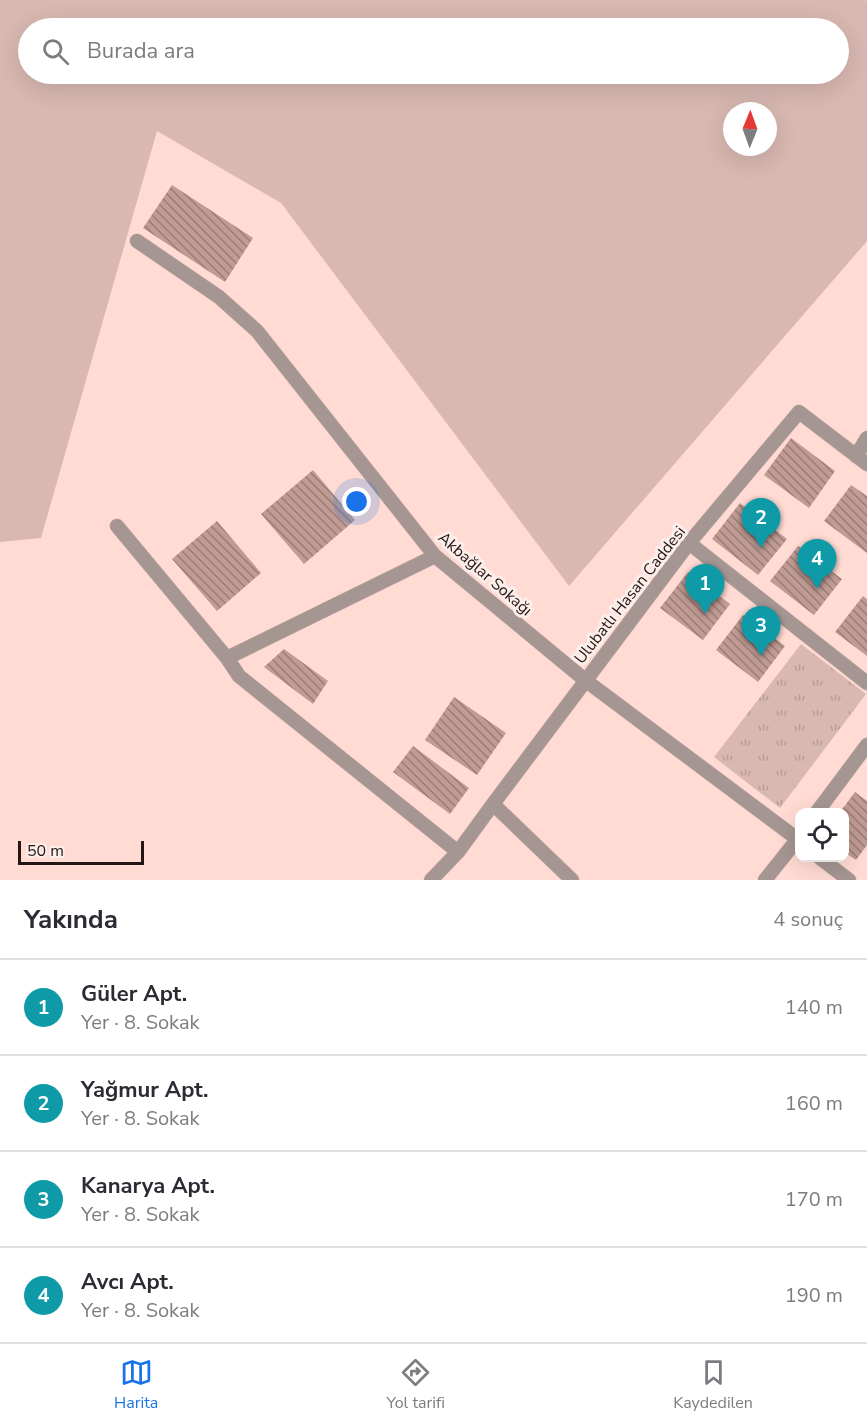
<!DOCTYPE html>
<html lang="tr">
<head>
<meta charset="utf-8">
<style>
	:root { --surface:#fff; --page:#f7f7f7; --text:#2b2b33; --muted:#7c7c81; --line:#e1e1e2; --accent:#1a73e8 }
	body { margin:0; font-family:"Nunito Sans",sans-serif; background:var(--page); color:var(--text) }
	.controls { position:absolute; right:18px; bottom:18px; display:grid; overflow:hidden; border-radius:12px; box-shadow:0 6px 24px #0002 }
	.controls button { width:54px; height:54px; display:grid; place-items:center; padding:0; border:0; border-bottom:2px solid var(--line); background:var(--surface); color:var(--text); font:30px sans-serif }
	.compass { position:absolute; left:723px; top:102px; width:54px; height:54px; border-radius:50%; background:var(--surface); box-shadow:0 6px 24px #0002; rotate:1deg }
	.scale { position:absolute; left:18px; bottom:15px; width:126px; box-sizing:border-box; padding-left:6px; border:3px solid #231614; border-top:0; font-size:16px; line-height:21px; white-space:nowrap; color:#231614; -webkit-text-stroke:4px #fceeeb; paint-order:stroke }
	.you { position:absolute; left:357px; top:502px; width:21px; height:21px; margin:-15px; border:4px solid #fff; border-radius:50%; background:#1a73e8; box-shadow:0 0 0 9px #1a73e833 }
	.badge { display:grid; place-items:center; width:39px; height:39px; border-radius:50%; background:var(--accent); color:#fff; font-size:20px; font-weight:700 }
	.pin { position:absolute; translate:-50% -50px; filter:drop-shadow(0 2px 3px #0008) }
	.pin::after { content:''; position:absolute; top:32px; width:21px; height:18px; background:inherit; clip-path:polygon(0 0,100% 0,50% 100%) }
	.list { margin:0; padding:0; list-style:none }
	h2 { display:flex; justify-content:space-between; align-items:center; height:78px; margin:0; padding:0 24px; font-size:26px }
	h2 small { font-size:20px; font-weight:400; color:var(--muted) }
	.list li { display:grid; grid-template-columns:39px 1fr auto; gap:18px; align-items:center; box-sizing:border-box; height:96px; padding:0 24px; border-top:2px solid var(--line) }
	.list b { display:block; font-size:22px; white-space:nowrap }
	.list p { margin:0; font-size:20px; white-space:nowrap; color:var(--muted) }
	.list em { font-size:20px; font-style:normal; color:var(--muted) }
	.icon { flex:none; width:33px; height:33px; fill:none; stroke:currentColor; stroke-width:2; stroke-linecap:round; stroke-linejoin:round }
	.map { position:relative; flex:none; width:867px; height:880px; overflow:hidden }
	.search { position:absolute; background:var(--surface); box-shadow:0 6px 24px #0002; left:18px; right:18px; top:18px; height:66px; display:flex; align-items:center; gap:15px; box-sizing:border-box; padding:0 21px; border-radius:33px; color:var(--muted); font-size:22px }
	.sheet { height:462px; background:var(--surface) }
	nav { display:flex; justify-content:space-around; align-items:center; box-sizing:border-box; height:84px; border-top:2px solid var(--line); background:var(--surface); font-size:16px; color:var(--muted) }
	nav a { display:grid; justify-items:center; gap:3px }
	nav .on { color:var(--accent) }
	.map>svg:first-child { display:block }
	.grass { fill:#d8b8b1; fill-rule:evenodd }
	.park { fill:url(#park-tufts) }
	.building { fill:url(#building-back-hatch) }
	.lines { fill:none; stroke-linecap:round; stroke-linejoin:round }
	.street-casing { stroke:#d7b8b1; stroke-width:15 }
	.street { stroke:#a59693; stroke-width:14 }
	.labels { text-anchor:middle; dominant-baseline:central; stroke-width:6; stroke-linejoin:round; paint-order:stroke }
	.street-label { font-size:16px; fill:#231614; stroke:#fceeeb }
</style>
</head>
<body>
<div class="map">
<svg width="867" height="880" viewBox="0 0 867 880">
	<defs>
		<pattern id="park-tufts" width="24" height="20" patternUnits="userSpaceOnUse" patternTransform="scale(1.5)"><rect width="24" height="20" fill="#d8b8b1"/><path d="M3 7l-1-3M5 7V3M7 7l1-3M15 17l-1-3M17 17v-4M19 17l1-3" fill="none" stroke="#b99d97"/></pattern>
		<pattern id="building-back-hatch" width="6" height="6" patternUnits="userSpaceOnUse" patternTransform="scale(1.5)"><rect width="6" height="6" fill="#bf9b93"/><path d="M-1 5l2 2M0 0l6 6M5-1l2 2" fill="none" stroke="#9b7d77"/></pattern>
	</defs>
	<rect width="100%" height="100%" fill="#ffdbd3"/>
	<!-- grass -->
	<path class="grass" d="M0,0H865L867,1V241L569,586L281,203L157,131L41,538L0,542ZM28,28H838V74H28ZM732,111H768V147H732Z"/>
	<!-- park -->
	<path class="park" d="M801,644L866,694L780,808L714,757Z"/>
	<!-- building -->
	<path class="building" d="M172,185L253,238L225,282L143,228Z
		M791,438L835,471L809,508L764,475Z
		M313,470L355,520L304,564L261,514Z
		M851,485L867,496V553L824,521Z
		M740,503L787,539L758,575L712,539Z
		M217,521L261,573L217,611L172,559Z
		M798,546L842,579L814,615L770,581Z
		M688,572L730,604L703,640L660,608Z
		M863,596L867,599V656L835,632Z
		M743,615L785,646L758,682L716,650Z
		M284,649L328,681L313,704L264,667Z
		M454,697L506,733L477,775L425,740Z
		M413,746L469,788L450,814L393,772Z
		M855,792L867,801V845L856,860L844,852V812H840Z"/>
	<g class="lines">
		<defs>
			<path id="street" d="M137,241L219,297L257,331L435,556L585,680L800,841
				M856,456L867,438
				M117,526L227,658L435,556
				M689,543L867,683
				M227,658L239,676L458,852
				M493,804L689,543L799,412L867,464
				M817,812L867,745
				M820,858L849,880
				M431,880L458,852L493,804L572,880
				M765,880L800,836"/>
		</defs>
		<!-- street casing -->
		<use href="#street" class="street-casing"/>
		<!-- street -->
		<use href="#street" class="street"/>
	</g>
	<g class="labels">
		<!-- street labels -->
		<g class="street-label">
			<text transform="translate(485 574) rotate(41)">Akbağlar Sokağı</text>
			<text transform="translate(630 595) rotate(-52)">Ulubatlı Hasan Caddesi</text>
		</g>
	</g>
</svg>
<div class="controls">
<button><svg class="icon" aria-label="locate" viewBox="0 0 24 24"><circle cx="12" cy="12" r="6"/><path d="M12 2v4M12 18v4M2 12h4M18 12h4"/></svg></button>
</div>
<svg class="compass" viewBox="-18 -18 36 36"><path d="M0-13l5 13h-10z" fill="#e53935"/><path d="M0 13l5-13h-10z" fill="#7c7c81"/></svg>
<div class="scale">50 m</div>
<div class="you"></div>
<div class="pin badge" style="left:705px;top:614px;background:#0f9aa8">1</div>
<div class="pin badge" style="left:761px;top:548px;background:#0f9aa8">2</div>
<div class="pin badge" style="left:761px;top:656px;background:#0f9aa8">3</div>
<div class="pin badge" style="left:817px;top:589px;background:#0f9aa8">4</div>
<div class="search"><svg class="icon" aria-label="search" viewBox="0 0 24 24"><circle cx="10" cy="10" r="6"/><path d="M15 15l6 6"/></svg>Burada ara</div>
</div>
<section class="sheet">
<h2>Yakında<small>4 sonuç</small></h2>
<ul class="list">
<li><span class="badge" style="background:#0f9aa8">1</span><div><b>Güler Apt.</b><p>Yer · 8. Sokak</p></div><em>140 m</em></li>
<li><span class="badge" style="background:#0f9aa8">2</span><div><b>Yağmur Apt.</b><p>Yer · 8. Sokak</p></div><em>160 m</em></li>
<li><span class="badge" style="background:#0f9aa8">3</span><div><b>Kanarya Apt.</b><p>Yer · 8. Sokak</p></div><em>170 m</em></li>
<li><span class="badge" style="background:#0f9aa8">4</span><div><b>Avcı Apt.</b><p>Yer · 8. Sokak</p></div><em>190 m</em></li>
</ul>
</section>
<nav>
<a class="on"><svg class="icon" aria-label="map" viewBox="0 0 24 24"><path d="M3 6l6-2 6 2 6-2v14l-6 2-6-2-6 2zM9 4v14M15 6v14"/></svg>Harita</a>
<a><svg class="icon" aria-label="directions" viewBox="0 0 24 24"><path d="M12 3l9 9-9 9-9-9zM9 14v-3h6M13 9l2 2-2 2"/></svg>Yol tarifi</a>
<a><svg class="icon" aria-label="saved" viewBox="0 0 24 24"><path d="M7 4h10v16l-5-4-5 4z"/></svg>Kaydedilen</a>
</nav>
</body>
</html>
